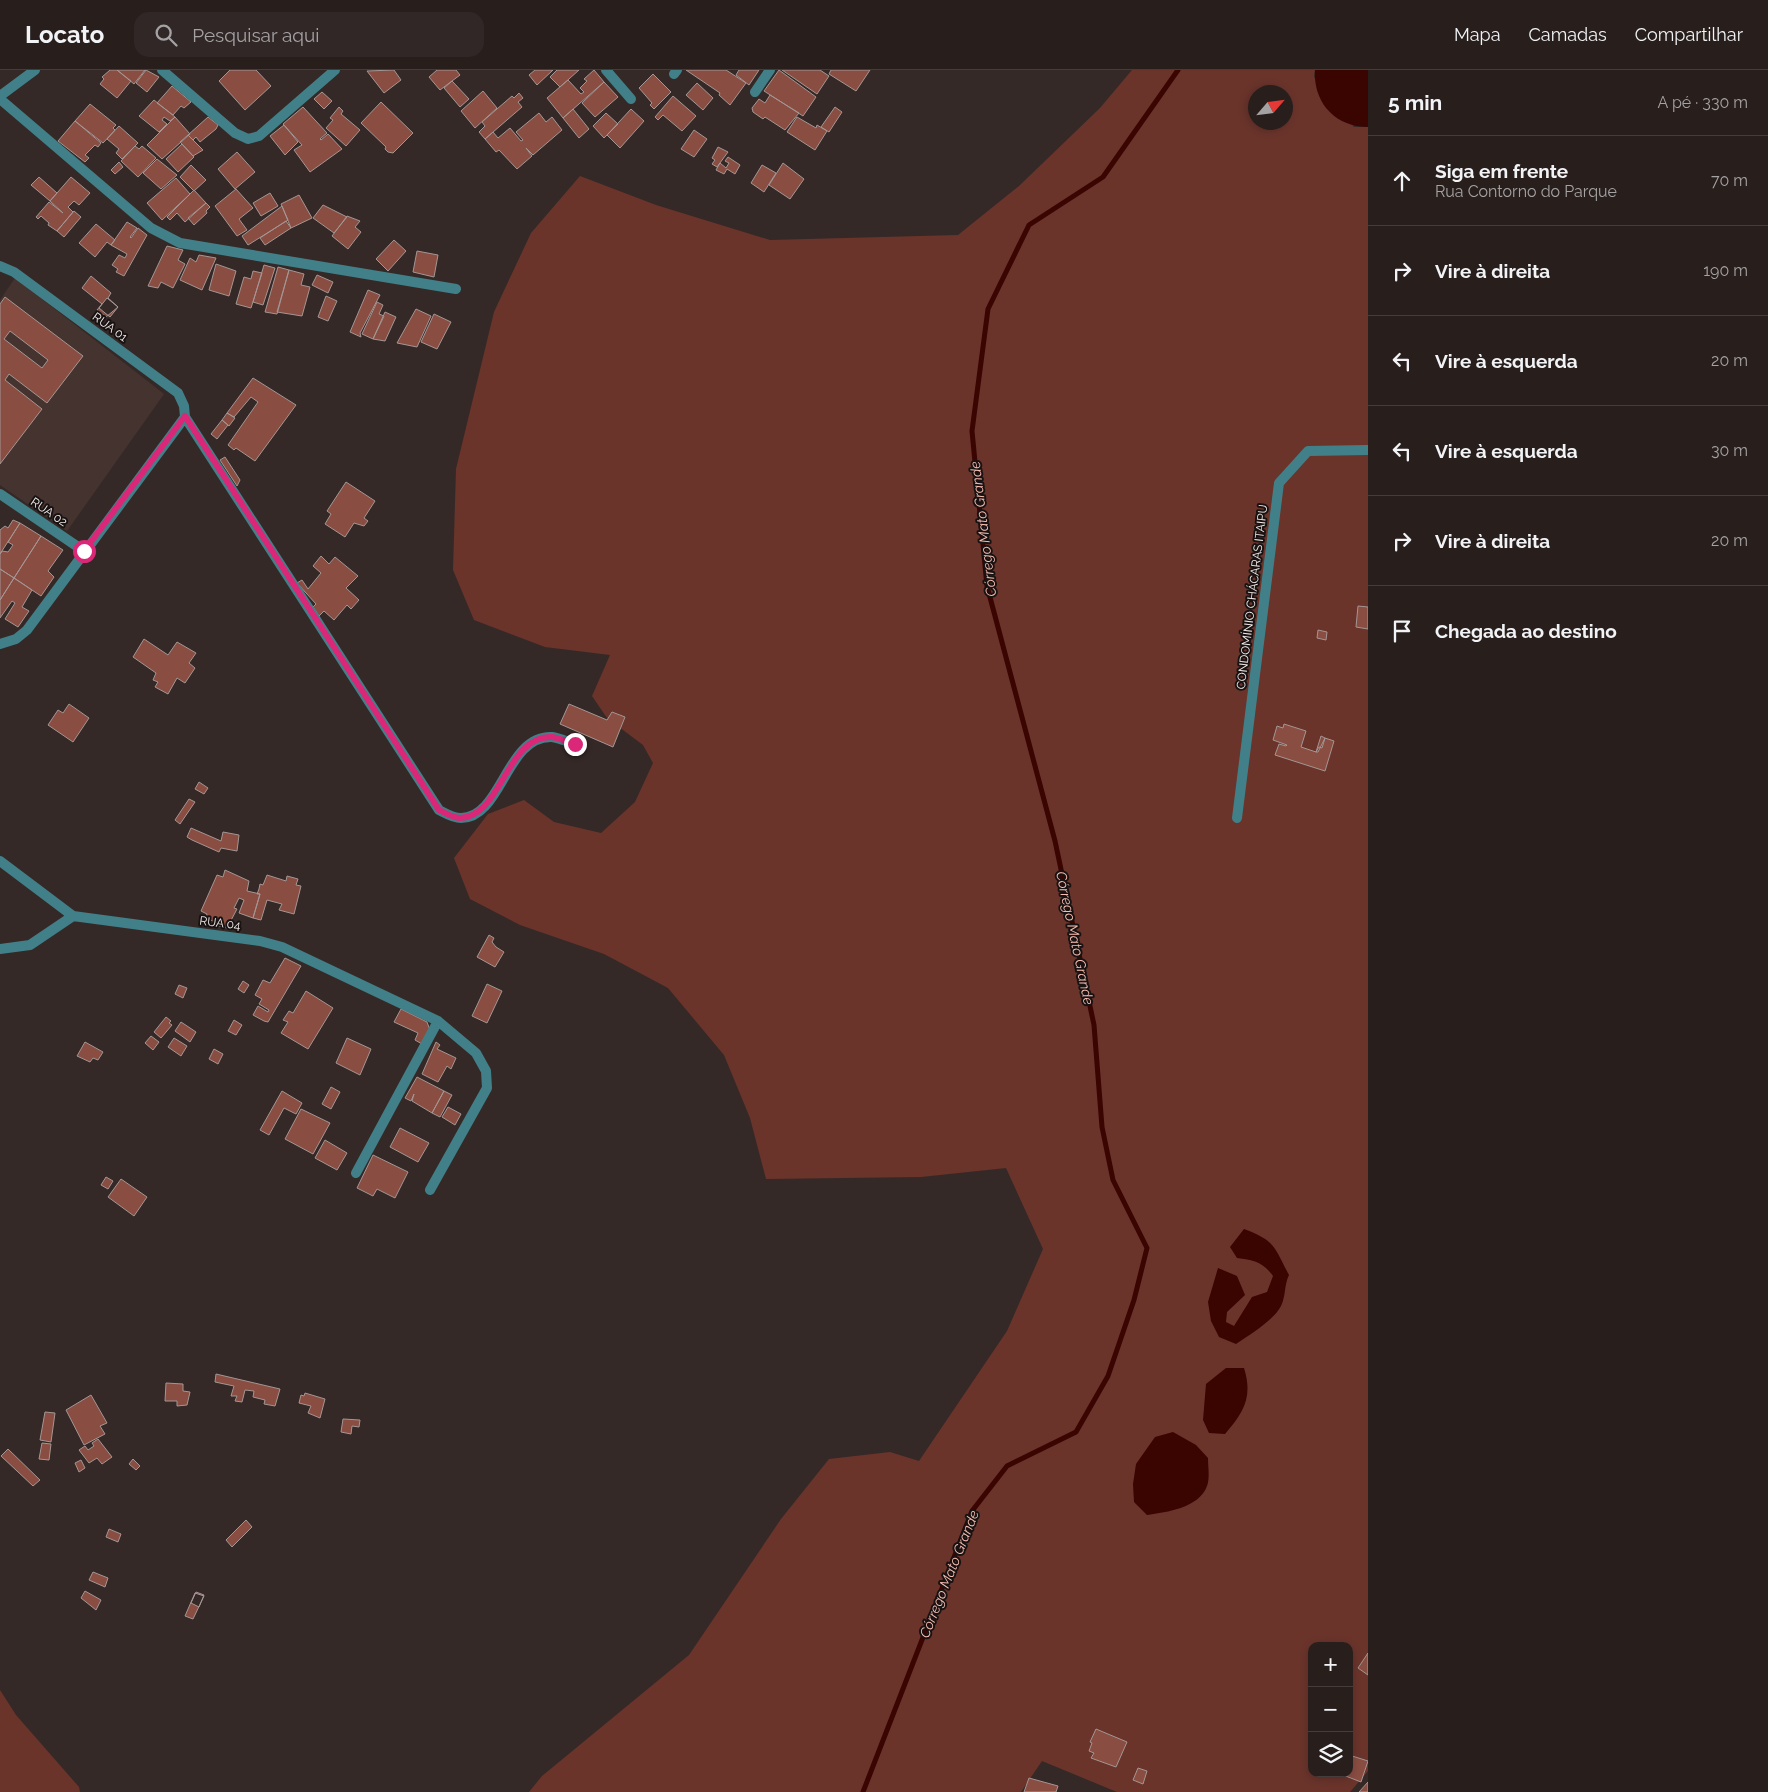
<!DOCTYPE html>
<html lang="pt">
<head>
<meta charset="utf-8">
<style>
	:root { --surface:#281f1d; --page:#302726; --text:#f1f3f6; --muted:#a5a2a4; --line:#443d3b }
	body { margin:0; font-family:Raleway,sans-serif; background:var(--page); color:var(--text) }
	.controls { position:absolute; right:15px; bottom:15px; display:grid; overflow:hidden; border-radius:10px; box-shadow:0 2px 8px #0003 }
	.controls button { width:45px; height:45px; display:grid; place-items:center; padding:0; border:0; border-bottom:1px solid var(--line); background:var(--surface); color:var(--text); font:25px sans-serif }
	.compass { position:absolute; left:1248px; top:15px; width:45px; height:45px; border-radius:50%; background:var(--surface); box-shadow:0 2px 8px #0003; rotate:62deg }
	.stop { position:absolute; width:15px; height:15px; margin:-11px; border:4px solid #db2777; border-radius:50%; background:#fff }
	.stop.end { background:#db2777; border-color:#fff; box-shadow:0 1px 5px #0008 }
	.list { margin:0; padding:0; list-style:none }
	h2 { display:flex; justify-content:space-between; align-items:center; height:65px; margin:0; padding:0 20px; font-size:21px }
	h2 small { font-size:16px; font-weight:400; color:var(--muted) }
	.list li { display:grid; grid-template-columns:32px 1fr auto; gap:15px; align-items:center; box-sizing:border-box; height:90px; padding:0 20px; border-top:1px solid var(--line) }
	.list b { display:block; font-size:19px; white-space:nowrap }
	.list p { margin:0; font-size:16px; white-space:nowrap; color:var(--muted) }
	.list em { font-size:16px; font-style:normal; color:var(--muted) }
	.icon { flex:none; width:28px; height:28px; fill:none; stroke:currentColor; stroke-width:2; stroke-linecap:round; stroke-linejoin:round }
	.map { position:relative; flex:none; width:1368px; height:1722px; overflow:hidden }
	header { display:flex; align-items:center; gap:30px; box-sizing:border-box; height:70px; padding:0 25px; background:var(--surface); border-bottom:1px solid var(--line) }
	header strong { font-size:24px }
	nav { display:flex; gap:28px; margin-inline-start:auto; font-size:18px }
	.search { width:350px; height:45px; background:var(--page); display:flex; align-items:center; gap:12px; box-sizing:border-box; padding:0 18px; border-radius:15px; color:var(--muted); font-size:19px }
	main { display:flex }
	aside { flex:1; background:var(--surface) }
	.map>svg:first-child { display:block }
	.built { fill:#45332f }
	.green { fill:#6a342b; fill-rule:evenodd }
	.water { fill:#3a0401 }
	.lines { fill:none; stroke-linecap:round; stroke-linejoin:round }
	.stream { stroke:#3a0401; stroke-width:5 }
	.building { fill:#8a4d42; stroke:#a49694; fill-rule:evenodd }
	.street { stroke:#428089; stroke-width:10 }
	.route { stroke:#db2777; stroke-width:6 }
	.labels { text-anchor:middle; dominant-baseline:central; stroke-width:4; stroke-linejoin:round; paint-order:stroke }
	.street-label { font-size:12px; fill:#f5edec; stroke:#181312 }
	.water-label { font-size:14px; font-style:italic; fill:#f8beb3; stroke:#181312 }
</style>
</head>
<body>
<header>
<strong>Locato</strong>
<div class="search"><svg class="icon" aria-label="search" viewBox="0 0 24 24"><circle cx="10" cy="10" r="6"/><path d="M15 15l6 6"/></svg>Pesquisar aqui</div>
<nav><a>Mapa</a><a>Camadas</a><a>Compartilhar</a></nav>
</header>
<main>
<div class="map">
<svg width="1368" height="1722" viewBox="0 0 1368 1722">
	<rect width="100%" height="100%" fill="#352927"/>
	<!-- built -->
	<path class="built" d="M15,208L164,324L67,461L0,415V230Z"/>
	<!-- green -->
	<path class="green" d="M1132,0H1315L1314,7L1354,57H1368V1701L1350,1722H1117L1042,1691L1021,1722H529L542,1706L689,1585L781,1449L829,1389L890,1382L919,1391L1007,1261L1043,1179L1006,1098L921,1107L766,1109L750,1048L724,985L668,918L604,884L520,855L470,829L454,788L488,744L524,730L554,752L601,763L635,732L653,693L643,675L607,648L592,626L610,585L545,577L474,550L453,500L456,399L494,242L531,163L580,106L656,135L770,170L958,165L1019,116L1100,38ZM1256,22H1286V52H1256ZM1312,1576H1349V1703H1312Z
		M0,1620L16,1645L79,1717L80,1722H0Z"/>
	<!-- water -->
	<path class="water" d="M1315,0H1368V57C1336,57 1313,33 1315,0Z
		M1244,1159C1276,1171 1274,1177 1289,1205C1284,1215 1286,1226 1281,1236C1274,1250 1249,1265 1236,1274L1219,1267L1211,1251L1208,1232L1218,1198L1237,1206L1245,1225L1227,1242L1226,1252L1234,1256L1252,1227L1267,1222L1273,1206C1263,1192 1254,1190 1237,1188L1230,1177Z
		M1226,1298H1244C1253,1327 1244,1342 1225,1364L1209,1363L1203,1350L1206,1314Z
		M1173,1362L1196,1375L1208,1388C1208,1397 1210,1408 1207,1416C1199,1438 1167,1442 1147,1445L1134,1432L1133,1414L1136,1394L1155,1367Z"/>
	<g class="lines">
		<!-- stream -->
		<path class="stream" d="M863,1722L972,1441L1007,1396L1076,1362L1108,1306L1134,1230L1147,1178L1113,1110L1102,1057L1094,955L1055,771L987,516L972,361L988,239L1029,155L1103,107L1178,0"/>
	</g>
	<!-- building -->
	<path class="building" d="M110,0H117L131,11L117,28L100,14L104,9L102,7Z
		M117,0H145L134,14Z
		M146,0L159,7L147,22L136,13Z
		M230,0H256L271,16L245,40L219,11Z
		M394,0L401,10L384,23L367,1Z
		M437,0H456L460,5L440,20L429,7Z
		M553,0L537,15L529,5L535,0Z
		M557,0H579L560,17L550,7Z
		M594,0L604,12L563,48L547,28L568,10L581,24L584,22L580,18L587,11L584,9Z
		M686,0H726L746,13L730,35L719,25L720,23Z
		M739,0H759L749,15L736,5Z
		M779,0L816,27L803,46L764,21Z
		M782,0H820L829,6L817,24Z
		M831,0H870L856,21L829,4Z
		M653,4L671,22L654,39L650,35L652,33L639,18Z
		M452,11L469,29L460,37L444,18Z
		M604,12L618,27L595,47L582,33Z
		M697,13L713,28L703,40L686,25Z
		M172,16L191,32L184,38L181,36L173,45L157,33Z
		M483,21L497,38L475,58L461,41Z
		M322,22L332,31L324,39L314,29Z
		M519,23L523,28L518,32L522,37L485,69L479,62L485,56L482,52L512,26L514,28Z
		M770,25L799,43L785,60L765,47L763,49L753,42L752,38L759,29L765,33Z
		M673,26L696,46L682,61L663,45L658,50L655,47Z
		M154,30L175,47L170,51L164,47L162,50L167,54L159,62L139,46Z
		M381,32L413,63L393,83L388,82L385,79L386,77L361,53Z
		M90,34L116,55L113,58L115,60L103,73L75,51Z
		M303,37L327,63L320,69L321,70L328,64L342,79L310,102L294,80L302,75L283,54Z
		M339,37L343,41L341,44L360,60L346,76L326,58L333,50L330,48Z
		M835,37L842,42L829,62L821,57Z
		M573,39L589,59L579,68L563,48Z
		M631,39L644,51L620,78L607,65Z
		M539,43L546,52L552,47L562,60L533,85L526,78L532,86L517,99L499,80L496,82L485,69L493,62L498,68L510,58L521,71L523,70L516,62Z
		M606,43L618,54L604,68L593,56Z
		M175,47L190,64L162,89L147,75Z
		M208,47L218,55L216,59L200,72L196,67L193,70L188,65Z
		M797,47L816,58L817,55L827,61L815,80L787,62Z
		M75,51L101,73L98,77L95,75L85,85L89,88L85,92L58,71Z
		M284,55L298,72L285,85L270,66Z
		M119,56L138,73L122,89L116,83L119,79L107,69Z
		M694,60L707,69L694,87L681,79Z
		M188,65L203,80L193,86L180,72Z
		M182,74L194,87L178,102L166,89Z
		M135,76L139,79L142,76L156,88L138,107L121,91Z
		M718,77L728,82L717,97L712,94L715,90L712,88Z
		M237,82L255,102L235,119L218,99Z
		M728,87L740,95L735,104L727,99L724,104L716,100L720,93L726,98L729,93L725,91Z
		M157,89L177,105L161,119L143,103Z
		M119,92L123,97L115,104L111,100Z
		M783,93L804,109L790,129L769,115Z
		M191,95L206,110L194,121L180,107Z
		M762,95L776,103L764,122L751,113Z
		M39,107L57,123L50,131L31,115Z
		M71,107L90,123L79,135L74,131L68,137L73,142L57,161L48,155L49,153L41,146L38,149L36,147L49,132L63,143L50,131Z
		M176,108L190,124L162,150L147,133Z
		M236,119L253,138L239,149L247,160L237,166L215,136Z
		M194,120L206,133L185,152L177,143L170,150L167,147Z
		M270,123L278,136L261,146L253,133Z
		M299,125L312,148L291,158L281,134Z
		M206,133L210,137L206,141L207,143L194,155L188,148Z
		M323,135L347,147L334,163L313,148Z
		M282,136L288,150L248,175L242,166Z
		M74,141L81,147L64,167L57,161Z
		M347,146L360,151L355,157L361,162L348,179L332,166Z
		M286,151L291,158L265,175L260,168Z
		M127,152L137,158L130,167L131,168L138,158L147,165L124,206L116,202L118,199L112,195L119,185L125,188L127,184L111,175Z
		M96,154L115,170L111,175L107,172L95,187L79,173Z
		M394,170L406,181L388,201L376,189Z
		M167,176L183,180L178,190L185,194L173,218L161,212L158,218L148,216Z
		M417,181L438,185L434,207L413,202Z
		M199,185L216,188L202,220L180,210L190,188L196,192Z
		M216,194L236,201L229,226L209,220Z
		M264,195L275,198L263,235L253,232Z
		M278,197L289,200L277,244L265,242Z
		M289,200L304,204L301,215L310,217L302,246L277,242Z
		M253,201L262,203L251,238L236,234L244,207L251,209Z
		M317,205L333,212L328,223L312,215Z
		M91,206L111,223L108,228L118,237L106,247L97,240L102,234L82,218Z
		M368,220L380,225L360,263L361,267L350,262Z
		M326,226L337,231L328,251L318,247Z
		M5,227L83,286L47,333L9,304L5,310L42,339L0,394V234ZM10,261L48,290L42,298L4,269Z
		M107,228L118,237L110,247L99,238Z
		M377,232L383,235L379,244L384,246L373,269L362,264Z
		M416,239L431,246L417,277L397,273Z
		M385,242L396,247L385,271L373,269Z
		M434,244L451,252L437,279L421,272Z
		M253,308L296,335L255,391L236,378L234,380L228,375L258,332L251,327L234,347L227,343Z
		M227,343L235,348L229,356L222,350Z
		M222,350L228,355L217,369L211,364Z
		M225,387L240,410L237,416L220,390Z
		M346,412L375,431L364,448L368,451L364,456L354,453L345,467L325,454L331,444L327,441Z
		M13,450L20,453L0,484V460L5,456L8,458Z
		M20,453L41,466L14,508L0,499V484L2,481L8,482L13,475L8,472Z
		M41,466L63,480L48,501L54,507L41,526L14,508Z
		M321,486L329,494L335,487L358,506L346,518L359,530L351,539L347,535L334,550L324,541L319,546L313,537L316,534L297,513L302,510L308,519L321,503L313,496Z
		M0,499L14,508L0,530Z
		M14,508L32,520L22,537L29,541L18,557L5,549L15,533L12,531L0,548V530Z
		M1358,536L1368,537V559L1356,557Z
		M1318,560L1327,562L1326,570L1317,568Z
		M144,569L168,585L177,572L196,583L189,593L195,598L185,613L177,608L168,624L155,617L158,612L153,610L156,603L133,587Z
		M69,634L89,648L73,672L48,655L58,640L63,643Z
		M569,634L607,650L612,642L625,647L613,677L560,654Z
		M1284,654L1306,661L1301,677L1316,682L1319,677L1322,678L1325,668L1334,671L1325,701L1275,685L1279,674L1286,676L1287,675L1273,670L1277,656L1283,658Z
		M1321,666L1325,668L1318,682H1316Z
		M199,712L208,718L204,724L195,719Z
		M189,729L195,732L180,754L175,750Z
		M191,758L221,771L223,762L239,765L237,781L221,778L219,782L192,770L187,767Z
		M225,800L249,811L247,821L260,824L253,848L239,843L244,830L239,828L234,838L237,839L227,858L215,855L216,852L210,850L208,853L204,851L207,844L201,841L217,805L223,807Z
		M267,805L286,811L287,806L298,809L296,815L301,816L294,844L279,840L282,834L267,830L261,850L253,848L260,824H257L259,819L260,814L263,815Z
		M489,865L494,868L492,872L496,877L504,882L495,897L477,887Z
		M285,888L301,896L268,952L264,951L253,945L258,936L268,942L269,940L259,934L262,929L255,925L263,910L270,913Z
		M243,911L249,915L244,923L238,919Z
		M487,914L502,921L487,953L472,946Z
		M179,915L187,918L183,928L175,924Z
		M306,921L333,938L308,979L281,963L288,952L283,950L289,941L293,943Z
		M401,939L427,952L430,960L422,974L415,970L418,963L394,952Z
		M166,947L171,951L169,953L172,955L161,968L154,962Z
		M234,950L242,955L236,965L228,961Z
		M181,952L196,962L190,972L175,961Z
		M151,966L159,972L153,980L145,973Z
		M174,968L187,976L181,986L168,977Z
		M347,968L371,979L360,1005L336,993Z
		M85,972L103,982L98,990L93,988L90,992L77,986Z
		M436,972L440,975L437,979L456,988L451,999L447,996L438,1012L422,1004Z
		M214,979L223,984L218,994L209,989Z
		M417,1007L444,1021L432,1043L412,1031L414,1024L411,1031L405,1028Z
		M331,1017L340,1022L331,1039L322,1034Z
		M282,1021L302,1033L296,1044L284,1038L269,1065L260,1060Z
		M444,1021L452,1025L440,1047L432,1043Z
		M448,1037L461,1044L455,1055L442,1047Z
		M301,1039L330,1053L313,1084L285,1069Z
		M400,1058L429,1073L418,1092L390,1077Z
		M325,1070L347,1083L337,1100L315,1088Z
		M373,1085L408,1102L395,1128L377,1119L373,1126L357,1118Z
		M106,1107L113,1111L108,1119L101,1115Z
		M121,1109L147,1127L134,1146L108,1127Z
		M216,1304L280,1319L275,1336L264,1334L265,1330L253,1327L254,1321L245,1320L242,1332L235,1331L237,1326H231L234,1316L215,1312Z
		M166,1313L183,1314V1321L190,1322L187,1335L177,1336V1331H165Z
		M305,1323L325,1329L320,1348L308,1343L311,1336L299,1333L301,1325L304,1326Z
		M91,1325L107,1353L100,1356L105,1364L84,1375L66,1340Z
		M45,1342L55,1343L51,1372L40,1370Z
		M343,1349L360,1350L359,1357L352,1356L351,1364L341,1362Z
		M98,1369L112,1387L102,1394L97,1388L89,1393L79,1380L85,1376L88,1380L94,1376L92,1373Z
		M42,1373L51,1374L49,1390L39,1389Z
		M8,1379L40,1410L33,1416L1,1386Z
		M133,1389L140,1396L136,1400L129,1394Z
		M81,1390L85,1398L79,1402L75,1393Z
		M246,1450L252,1457L232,1477L226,1470Z
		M109,1459L121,1464L118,1472L106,1467Z
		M93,1502L108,1508L105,1517L89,1510Z
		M85,1521L101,1530L96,1540L81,1528Z
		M196,1522L204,1525L199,1537L191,1533Z
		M195,1523L204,1526L193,1549L185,1546Z
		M1368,1583V1605L1358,1598Z
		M1096,1659L1127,1672L1116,1697L1091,1688L1094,1683L1089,1681L1092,1673L1090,1672Z
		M1349,1685L1368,1691L1361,1712L1338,1703H1349Z
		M1138,1698L1147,1701L1143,1714L1133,1710Z
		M1029,1708L1058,1716L1056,1722H1024Z
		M1368,1712V1722H1359Z"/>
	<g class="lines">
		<!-- street -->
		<path class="street" d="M162,0L235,63L248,69L259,66L335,0
			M606,0L631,29
			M674,4L677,0
			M755,22L770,0
			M0,26L35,0
			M0,29L151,158L180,173L456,219
			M0,196L14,202L178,323L184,336L185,347
			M185,347L439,740C445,743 453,748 461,748C502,748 506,665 552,667C559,668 568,672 575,674
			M0,424L84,481
			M0,574L16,569L27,560L185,347
			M1237,748L1279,413L1308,381L1368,380
			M0,791L73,846L260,871L282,877L438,951L476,983L486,1001L487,1018L430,1120
			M0,879L30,875L73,846
			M356,1103L438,951"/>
	</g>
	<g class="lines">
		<!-- route -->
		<path class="route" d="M84,481L185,346L439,740C445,743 453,748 460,748C502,747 506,665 552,667C559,668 568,672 575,674"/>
	</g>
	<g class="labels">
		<!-- street labels -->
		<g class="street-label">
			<text transform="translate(110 257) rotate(36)">RUA 01</text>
			<text transform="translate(49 442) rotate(34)">RUA 02</text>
			<text transform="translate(1252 527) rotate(-83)">CONDOMÍNIO CHÁCARAS ITAIPU</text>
			<text transform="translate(220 853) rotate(7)">RUA 04</text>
		</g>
		<!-- water labels -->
		<g class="water-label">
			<text transform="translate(983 459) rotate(-97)">Córrego Mato Grande</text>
			<text transform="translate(1075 868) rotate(78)">Córrego Mato Grande</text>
			<text transform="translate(949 1504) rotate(-68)">Córrego Mato Grande</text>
		</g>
	</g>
</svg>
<div class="controls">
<button>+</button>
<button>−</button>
<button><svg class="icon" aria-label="layers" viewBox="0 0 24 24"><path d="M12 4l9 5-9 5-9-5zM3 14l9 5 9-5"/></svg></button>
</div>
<svg class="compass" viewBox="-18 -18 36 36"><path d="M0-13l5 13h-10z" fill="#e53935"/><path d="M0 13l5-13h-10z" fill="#a5a2a4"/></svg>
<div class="stop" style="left:84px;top:481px"></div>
<div class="stop end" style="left:575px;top:674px"></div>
</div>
<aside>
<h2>5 min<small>A pé · 330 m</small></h2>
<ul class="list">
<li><svg class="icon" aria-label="ahead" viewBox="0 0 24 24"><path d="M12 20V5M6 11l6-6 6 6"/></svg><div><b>Siga em frente</b><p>Rua Contorno do Parque</p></div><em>70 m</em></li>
<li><svg class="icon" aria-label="right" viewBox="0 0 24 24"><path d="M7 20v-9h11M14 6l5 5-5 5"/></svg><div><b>Vire à direita</b></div><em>190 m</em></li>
<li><svg class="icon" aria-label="left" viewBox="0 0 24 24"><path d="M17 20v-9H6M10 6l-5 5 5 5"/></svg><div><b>Vire à esquerda</b></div><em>20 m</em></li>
<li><svg class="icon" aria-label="left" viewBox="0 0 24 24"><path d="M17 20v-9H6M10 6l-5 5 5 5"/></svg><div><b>Vire à esquerda</b></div><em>30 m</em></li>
<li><svg class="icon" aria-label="right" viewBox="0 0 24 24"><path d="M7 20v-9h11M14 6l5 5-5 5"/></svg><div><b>Vire à direita</b></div><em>20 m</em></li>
<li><svg class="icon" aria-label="arrive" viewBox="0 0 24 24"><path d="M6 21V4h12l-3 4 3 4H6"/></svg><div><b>Chegada ao destino</b></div></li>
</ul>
</aside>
</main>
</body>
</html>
